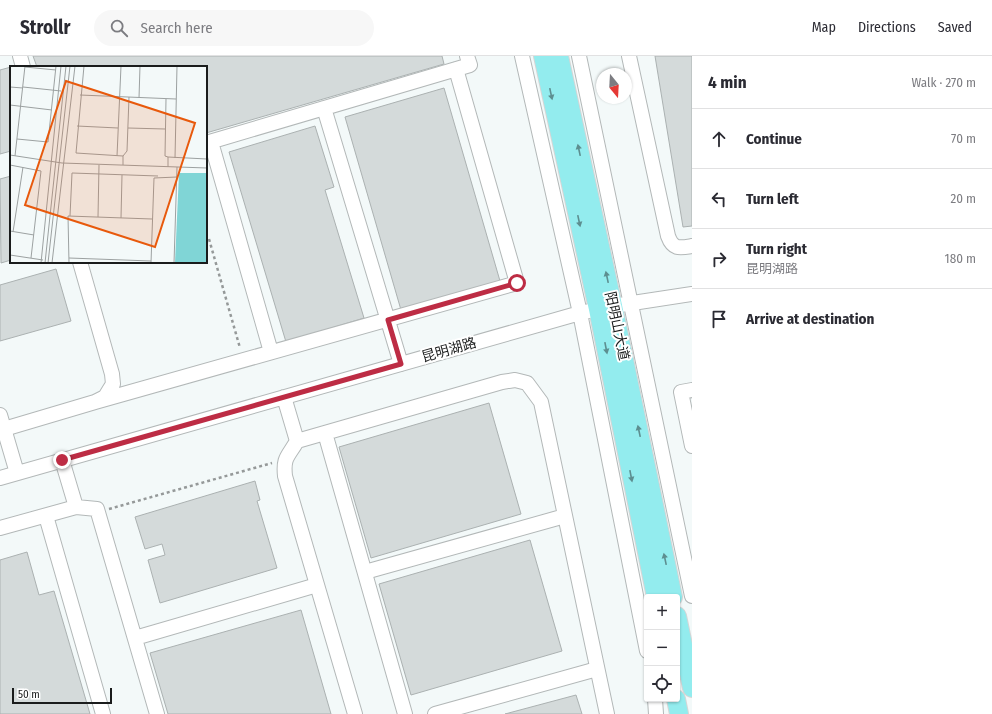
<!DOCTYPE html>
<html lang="en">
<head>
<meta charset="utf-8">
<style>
	:root { --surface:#fff; --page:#f7f7f7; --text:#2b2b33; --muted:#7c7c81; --line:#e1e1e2 }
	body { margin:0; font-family:"Fira Sans Condensed","Noto Sans SC",sans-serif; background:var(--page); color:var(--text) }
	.controls { position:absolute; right:12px; bottom:12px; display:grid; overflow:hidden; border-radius:4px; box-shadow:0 1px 3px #0004 }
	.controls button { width:36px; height:36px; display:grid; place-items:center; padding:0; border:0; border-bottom:1px solid var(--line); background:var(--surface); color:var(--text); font:20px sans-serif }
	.compass { position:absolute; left:596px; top:12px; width:36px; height:36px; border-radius:50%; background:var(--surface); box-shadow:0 1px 3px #0004; rotate:162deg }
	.scale { position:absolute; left:12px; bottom:10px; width:100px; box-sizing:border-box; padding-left:4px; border:2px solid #1a1c1c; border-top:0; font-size:11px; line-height:14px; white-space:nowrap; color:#1a1c1c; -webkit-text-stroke:3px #fff; paint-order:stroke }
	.stop { position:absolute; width:12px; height:12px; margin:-9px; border:3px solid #bd2c44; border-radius:50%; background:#fff }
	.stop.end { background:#bd2c44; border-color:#fff; box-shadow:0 1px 4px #0008 }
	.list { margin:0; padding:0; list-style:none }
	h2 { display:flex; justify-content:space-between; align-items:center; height:52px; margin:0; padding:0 16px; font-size:17px }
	h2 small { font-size:13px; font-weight:400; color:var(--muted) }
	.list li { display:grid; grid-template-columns:26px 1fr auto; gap:12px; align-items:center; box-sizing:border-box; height:60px; padding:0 16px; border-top:1px solid var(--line) }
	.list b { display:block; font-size:15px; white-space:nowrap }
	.list p { margin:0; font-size:13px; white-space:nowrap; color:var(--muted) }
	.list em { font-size:13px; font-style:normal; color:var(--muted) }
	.icon { flex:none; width:22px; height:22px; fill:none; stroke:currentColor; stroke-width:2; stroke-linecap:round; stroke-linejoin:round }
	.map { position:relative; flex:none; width:692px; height:658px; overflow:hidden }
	header { display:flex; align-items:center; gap:24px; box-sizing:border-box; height:56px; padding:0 20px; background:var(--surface); border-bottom:1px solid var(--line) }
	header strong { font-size:19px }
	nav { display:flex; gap:22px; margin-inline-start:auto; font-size:14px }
	.search { width:280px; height:36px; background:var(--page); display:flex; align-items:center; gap:10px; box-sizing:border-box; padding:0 14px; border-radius:22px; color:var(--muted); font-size:15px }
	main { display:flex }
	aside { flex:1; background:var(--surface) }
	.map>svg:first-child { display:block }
	.building { fill:#d4dada; stroke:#abb1b1 }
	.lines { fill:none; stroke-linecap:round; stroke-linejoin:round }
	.minor-casing { stroke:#b3b8b8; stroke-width:16 }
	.major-casing { stroke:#d6d6d6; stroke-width:20 }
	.path { stroke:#959999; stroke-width:2.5; stroke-dasharray:3 3; stroke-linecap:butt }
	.minor { stroke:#fff; stroke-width:14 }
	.major { stroke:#93ecee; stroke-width:18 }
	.oneway { fill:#5d8e90 }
	.route { stroke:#bd2c44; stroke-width:5 }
	.labels { text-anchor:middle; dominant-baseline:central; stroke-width:4; stroke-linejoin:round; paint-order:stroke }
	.street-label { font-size:14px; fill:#1a1c1c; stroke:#fff }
	.inset-road { fill:none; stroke:#9ca1a1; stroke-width:1 }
	.view { fill:#e8590c; fill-opacity:0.15; stroke:#e8590c; stroke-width:2 }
	.inset-edge { fill:none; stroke:#1a1c1c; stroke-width:2 }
</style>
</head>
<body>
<header>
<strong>Strollr</strong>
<div class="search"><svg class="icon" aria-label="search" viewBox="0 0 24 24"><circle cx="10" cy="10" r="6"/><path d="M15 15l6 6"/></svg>Search here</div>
<nav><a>Map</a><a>Directions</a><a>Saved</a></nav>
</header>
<main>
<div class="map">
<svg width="692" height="658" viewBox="0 0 692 658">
	<rect width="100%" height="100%" fill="#f3f9f9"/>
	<!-- building -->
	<path class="building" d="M33,0H442L444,8L206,77V11H37Z
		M655,0H692V170L683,171Z
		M11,11V95L0,98V14Z
		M444,32L500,225L401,254L345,61Z
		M315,70L334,131L325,134L364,262L286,286L229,96Z
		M11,120V204L1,207L0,123Z
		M56,213L71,265L0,285V229Z
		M489,347L521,458L371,502L339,391Z
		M255,425L260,444L257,445L277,512L160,547L148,504L165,499L162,488L145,493L135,461Z
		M530,484L562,595L411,639L379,528Z
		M27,496L39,539L54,535L90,658H0V504Z
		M301,554L331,658H168L150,597Z
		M576,639L582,658H505Z"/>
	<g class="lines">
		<defs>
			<path id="minor" d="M20,0L23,11
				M522,0L580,257L647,595
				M579,0L692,540
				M629,0L668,180C673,194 680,192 692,190
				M324,52L401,308
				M211,86L271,296
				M206,87L470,9L467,0
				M692,334L681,336L692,390
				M284,341L297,385L502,326L515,324L527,327L541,346L607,658
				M95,346L517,227L456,13
				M0,359L17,417
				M4,373L95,346L105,341L113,328L112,318L80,206
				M325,377L405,658
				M297,385C288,401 283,401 285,420L355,658
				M0,422L580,257L613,250L692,238
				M76,451L97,453L157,658
				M46,460L103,658
				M0,472L76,451L62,404
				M365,516L565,460
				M135,582L317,529
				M655,643L656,658
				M435,658L597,613"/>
			<path id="major" d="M543,0L598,253L656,541
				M559,0L613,250L673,541
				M677,560L692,632
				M676,643L679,658"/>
		</defs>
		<!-- minor casing -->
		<use href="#minor" class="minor-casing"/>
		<!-- major casing -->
		<use href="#major" class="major-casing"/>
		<!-- path -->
		<path class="path" d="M209,183L240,292
			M109,453L272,407"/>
		<!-- minor -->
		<use href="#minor" class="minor"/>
		<!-- major -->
		<use href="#major" class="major"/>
	</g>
	<!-- one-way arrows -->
	<defs><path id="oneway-solid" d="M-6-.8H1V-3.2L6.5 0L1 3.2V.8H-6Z"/></defs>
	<g class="oneway">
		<use href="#oneway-solid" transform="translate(551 38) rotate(78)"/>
		<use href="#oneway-solid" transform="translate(579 94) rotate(-102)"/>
		<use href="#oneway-solid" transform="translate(579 165) rotate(78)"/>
		<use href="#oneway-solid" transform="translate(607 221) rotate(-102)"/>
		<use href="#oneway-solid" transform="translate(606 292) rotate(79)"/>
		<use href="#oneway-solid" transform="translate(639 375) rotate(-102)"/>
		<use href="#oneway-solid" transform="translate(631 420) rotate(79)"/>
		<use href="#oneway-solid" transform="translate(665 503) rotate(-102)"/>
	</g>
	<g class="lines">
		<!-- route -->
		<path class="route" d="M62,404L401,308L388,264L517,227"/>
	</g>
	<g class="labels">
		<!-- street labels -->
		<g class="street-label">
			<text transform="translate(617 270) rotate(78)">阳明山大道</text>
			<text transform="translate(449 294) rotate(-16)">昆明湖路</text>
		</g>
	</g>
	<!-- overview -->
	<g transform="translate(10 10)">
		<rect width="197" height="197" fill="#f3f9f9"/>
		<path d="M169,107H197V197H165Z" fill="#80d5d6"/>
		<path class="inset-road" d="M74,0L66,87L113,90V99M15,1L46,4M0,21L13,22M13,21L51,25M70,29L166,33M129,32L130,0M156,33L155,90L158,91M0,39L42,44M67,60L108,62M118,62L155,63M7,73L38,76L46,0M0,89L52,97L197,102M5,90L15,0M107,90L111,0M113,90L117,85L119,31M165,92L167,0M0,99L31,105L21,192M158,101V91L197,93M60,150L62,107L148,110M88,151L89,99M111,152L112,109M0,165L24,169M3,166L13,101M0,189L33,194M59,192L141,195M31,197L51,0M35,197L56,0M38,197L60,0M42,197L65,0M59,197L58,150L142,153M141,197L144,112L167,111M164,197L167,101"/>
		<path class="view" d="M56,15L185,57L145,181L15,139Z"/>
		<rect width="197" height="197" class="inset-edge"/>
	</g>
</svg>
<div class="controls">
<button>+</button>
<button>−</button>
<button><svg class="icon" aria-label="locate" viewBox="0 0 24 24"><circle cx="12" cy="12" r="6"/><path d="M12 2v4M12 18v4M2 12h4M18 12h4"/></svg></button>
</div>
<svg class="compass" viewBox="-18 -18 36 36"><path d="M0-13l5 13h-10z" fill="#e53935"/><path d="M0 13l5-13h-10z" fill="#7c7c81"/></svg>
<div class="scale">50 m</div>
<div class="stop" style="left:517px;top:227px"></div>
<div class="stop end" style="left:62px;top:404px"></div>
</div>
<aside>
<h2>4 min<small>Walk · 270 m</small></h2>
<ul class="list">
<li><svg class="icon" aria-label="ahead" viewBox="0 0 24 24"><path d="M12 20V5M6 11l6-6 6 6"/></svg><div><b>Continue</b></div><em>70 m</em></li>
<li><svg class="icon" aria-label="left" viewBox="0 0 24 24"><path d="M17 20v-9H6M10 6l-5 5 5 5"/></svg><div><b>Turn left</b></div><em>20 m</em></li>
<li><svg class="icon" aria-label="right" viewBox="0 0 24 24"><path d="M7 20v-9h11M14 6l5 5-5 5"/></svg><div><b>Turn right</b><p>昆明湖路</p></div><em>180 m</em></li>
<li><svg class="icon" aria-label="arrive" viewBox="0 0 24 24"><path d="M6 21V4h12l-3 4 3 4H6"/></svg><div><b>Arrive at destination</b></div></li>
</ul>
</aside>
</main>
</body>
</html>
